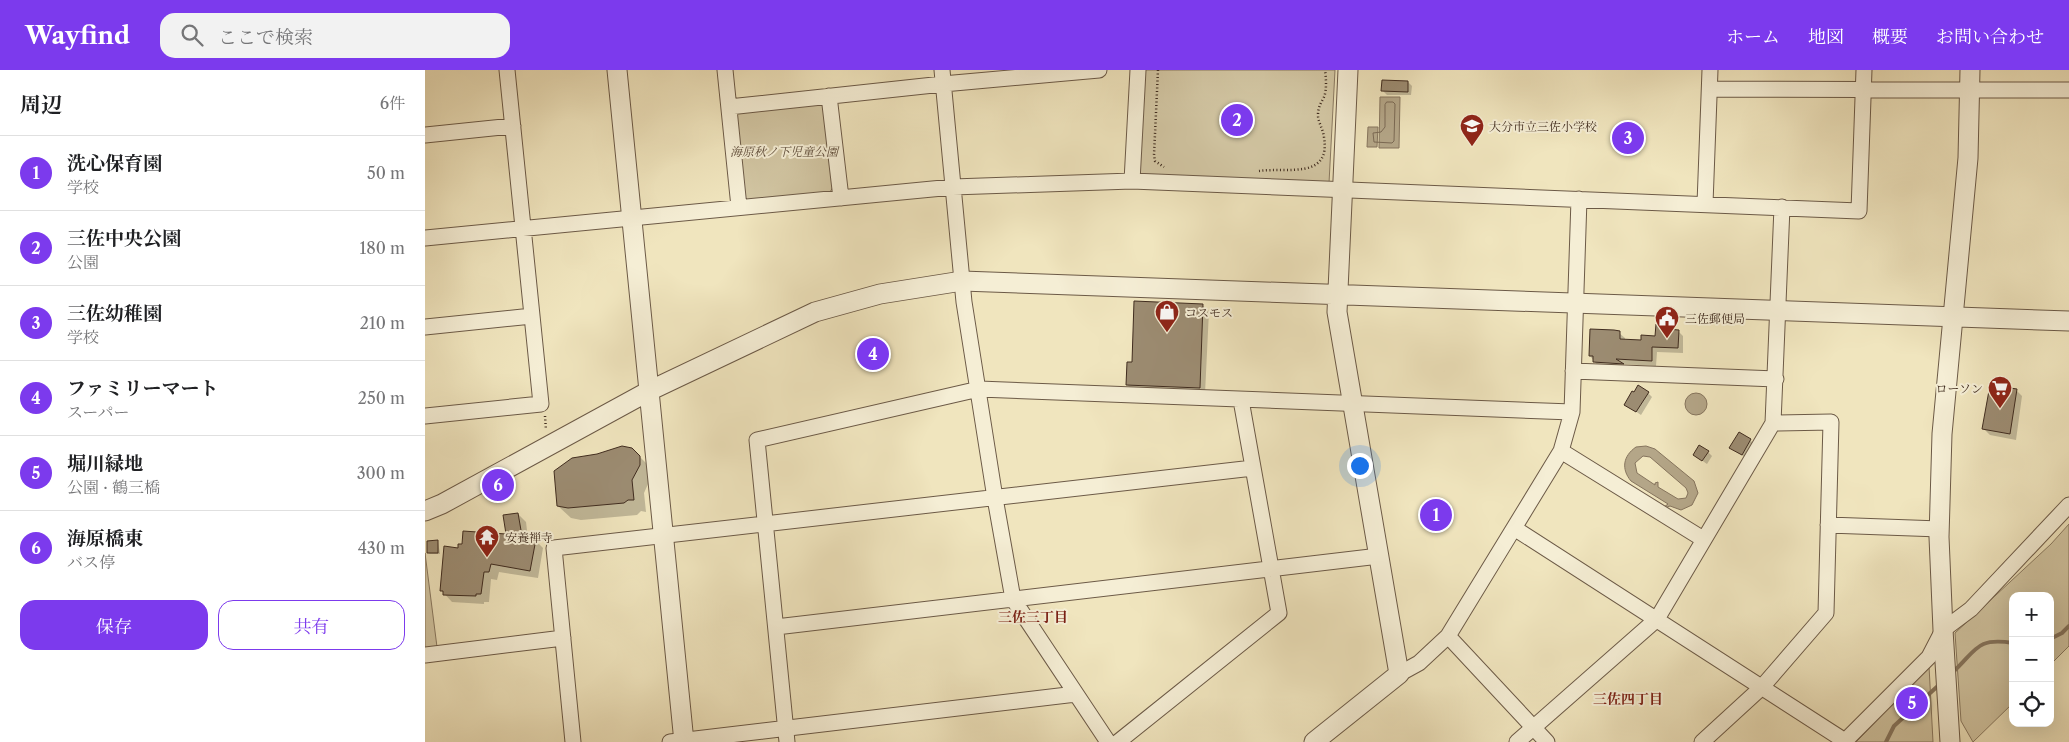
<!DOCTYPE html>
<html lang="ja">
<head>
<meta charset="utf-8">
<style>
	:root { --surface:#fff; --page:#f2f2f2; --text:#202124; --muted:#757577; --line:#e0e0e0; --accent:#7c3aed }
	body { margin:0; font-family:"Libre Caslon Text","Noto Serif JP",serif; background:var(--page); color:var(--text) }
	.controls { position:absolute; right:15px; bottom:15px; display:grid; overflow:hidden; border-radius:10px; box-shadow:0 5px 20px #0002 }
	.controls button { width:45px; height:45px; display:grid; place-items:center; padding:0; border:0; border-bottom:1px solid var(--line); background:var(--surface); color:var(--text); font:25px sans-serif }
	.you { position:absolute; left:934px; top:395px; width:18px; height:18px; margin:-12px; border:4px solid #fff; border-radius:50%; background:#1a73e8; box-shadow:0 0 0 8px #1a73e833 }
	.badge { display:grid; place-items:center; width:32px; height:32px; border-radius:50%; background:var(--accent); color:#fff; font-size:16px; font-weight:700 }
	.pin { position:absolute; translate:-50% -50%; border:2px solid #fff; box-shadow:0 1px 5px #0006 }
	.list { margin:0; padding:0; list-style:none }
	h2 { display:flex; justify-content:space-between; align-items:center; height:65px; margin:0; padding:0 20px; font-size:21px }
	h2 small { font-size:16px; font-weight:400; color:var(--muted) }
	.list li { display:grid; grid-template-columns:32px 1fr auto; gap:15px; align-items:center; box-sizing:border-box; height:75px; padding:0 20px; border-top:1px solid var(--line) }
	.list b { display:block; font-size:19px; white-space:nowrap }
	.list p { margin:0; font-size:16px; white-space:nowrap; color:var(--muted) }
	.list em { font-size:16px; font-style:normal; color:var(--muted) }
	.actions { display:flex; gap:10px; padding:15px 20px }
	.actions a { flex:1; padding:11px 0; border:1px solid var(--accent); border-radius:15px; text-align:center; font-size:18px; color:var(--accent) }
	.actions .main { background:var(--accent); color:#fff }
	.icon { flex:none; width:28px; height:28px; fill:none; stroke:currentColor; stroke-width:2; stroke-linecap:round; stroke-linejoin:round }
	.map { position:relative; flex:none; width:1644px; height:672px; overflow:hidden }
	header { display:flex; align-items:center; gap:30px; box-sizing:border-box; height:70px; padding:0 25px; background:var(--accent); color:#fff }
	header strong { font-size:24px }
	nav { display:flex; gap:28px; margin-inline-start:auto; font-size:18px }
	.search { width:350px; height:45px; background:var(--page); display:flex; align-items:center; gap:12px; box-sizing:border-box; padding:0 18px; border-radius:15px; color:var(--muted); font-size:19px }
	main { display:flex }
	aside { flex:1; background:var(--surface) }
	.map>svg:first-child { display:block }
	.green { fill:#d2c6a3; stroke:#897961 }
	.water { fill:#b4a688; stroke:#86755e; fill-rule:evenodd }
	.shadow { fill:#0003 }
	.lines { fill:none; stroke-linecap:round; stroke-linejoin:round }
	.shore { stroke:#7a6954; stroke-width:1 }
	.stream { stroke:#86755e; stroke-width:4 }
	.building { fill:#9c8c72; stroke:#402c1f }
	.minor-casing { stroke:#6c5a47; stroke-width:17 }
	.tertiary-casing { stroke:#6c5a47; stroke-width:21 }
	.path { stroke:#402c1f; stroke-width:2.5; stroke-dasharray:1 2.5; stroke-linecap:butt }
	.minor { stroke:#f5eed5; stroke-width:15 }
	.tertiary { stroke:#f5eed5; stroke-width:19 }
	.labels { text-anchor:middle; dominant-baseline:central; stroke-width:4; stroke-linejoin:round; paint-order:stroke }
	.poi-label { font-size:12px; fill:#402c1f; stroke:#f5eed5; text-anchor:start }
	.park-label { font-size:12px; font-style:italic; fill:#5d4b39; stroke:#f5eed5 }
	.neighbourhood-label { font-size:14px; font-weight:bold; fill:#7a1f14; stroke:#f5eed5 }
</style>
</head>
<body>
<header>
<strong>Wayfind</strong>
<div class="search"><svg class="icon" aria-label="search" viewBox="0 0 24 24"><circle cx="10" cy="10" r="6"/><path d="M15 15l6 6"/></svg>ここで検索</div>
<nav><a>ホーム</a><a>地図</a><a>概要</a><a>お問い合わせ</a></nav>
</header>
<main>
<aside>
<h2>周辺<small>6件</small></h2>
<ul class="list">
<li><span class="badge">1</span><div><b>洗心保育園</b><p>学校</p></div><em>50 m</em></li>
<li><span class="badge">2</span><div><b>三佐中央公園</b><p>公園</p></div><em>180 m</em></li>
<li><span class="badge">3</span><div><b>三佐幼稚園</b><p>学校</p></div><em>210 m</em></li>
<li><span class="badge">4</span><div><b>ファミリーマート</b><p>スーパー</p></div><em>250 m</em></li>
<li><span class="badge">5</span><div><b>堀川緑地</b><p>公園 · 鶴三橋</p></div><em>300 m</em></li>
<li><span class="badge">6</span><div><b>海原橋東</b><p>バス停</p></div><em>430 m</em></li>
</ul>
<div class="actions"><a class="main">保存</a><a>共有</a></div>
</aside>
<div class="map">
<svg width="1644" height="672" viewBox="0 0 1644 672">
	<rect width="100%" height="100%" fill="#f0e5be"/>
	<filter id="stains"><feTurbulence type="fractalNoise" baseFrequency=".004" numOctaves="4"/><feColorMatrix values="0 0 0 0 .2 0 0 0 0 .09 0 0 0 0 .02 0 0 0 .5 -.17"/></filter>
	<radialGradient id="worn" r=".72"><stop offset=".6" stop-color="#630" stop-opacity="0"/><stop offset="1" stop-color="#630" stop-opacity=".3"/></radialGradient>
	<!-- green -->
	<path class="green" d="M719,0H910L904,113L718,106L714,101Z
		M396,32L401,37L408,117L405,122L323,130L318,125L310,45L315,40Z
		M1644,454V576L1625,595V526H1588V633L1548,672L1536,651L1530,563L1626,474Z
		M0,483L12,577L0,578Z
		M1504,596L1508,672H1431L1434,669Z"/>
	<!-- water -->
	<path class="water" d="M955,27H975L974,78H954Z
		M943,57H953L952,77H942Z
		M1260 334a11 11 0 1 1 22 0a11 11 0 1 1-22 0Z
		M1221,376L1230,379L1269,411L1273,423L1267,435L1256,440L1245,436L1240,438L1239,437L1243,434L1206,411C1196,399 1198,386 1211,377ZM1218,386L1225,387L1261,418L1263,423L1261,428L1253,429L1233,417V412L1230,413V415L1212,403L1210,393Z"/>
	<!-- shadow -->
	<path class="shadow" d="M983,12L987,16L986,25H962L958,21Z
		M777,235L784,241L780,324L709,321L702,315L708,293Z
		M1241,256L1245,261H1253L1258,266V283L1232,282L1231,296L1197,294L1202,298L1174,297L1165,286L1194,263L1200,268V271L1217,272L1232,267Z
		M1591,320L1597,326L1591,370L1565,365L1559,359Z
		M1223,323L1227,327L1216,345L1200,334Z
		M1325,370L1329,374L1321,388L1306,378Z
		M1283,382L1287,386L1282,394L1269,385Z
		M212,384L225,397L227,405L219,423L221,442L216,441L212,445L156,450L146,448L133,436Z
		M93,444L101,452L103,469L110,470L118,478L113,508L74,502L72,510L66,509L64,532H59V534L27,532L16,520L34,479L83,465Z
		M13,472L15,484H5L3,483Z"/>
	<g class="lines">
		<!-- shore -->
		<path class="shore" d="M962,32H968L970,34L969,71L967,73L949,72L948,63L956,62L960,57V35Z"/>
		<!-- stream -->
		<path class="stream" d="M1625,569L1637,563L1644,556
			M1527,603C1552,580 1551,567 1588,573
			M1461,672L1469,656L1515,614"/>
	</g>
	<!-- building -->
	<path class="building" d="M957,10L983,11V22L956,21Z
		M709,231L778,234L775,318L701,315L702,292H707Z
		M1231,254L1241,255V259L1254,260L1253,278L1227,277V291L1191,289L1199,294L1168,292V286H1164L1165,259L1189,260L1195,261V269L1216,270V265L1230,266Z
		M1213,315L1224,322L1211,342L1199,335L1207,321L1209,322Z
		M1565,315L1592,319L1585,364L1557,359Z
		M1314,362L1326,369L1317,385L1304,378Z
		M1274,375L1284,381L1277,391L1268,385Z
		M197,376L207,378L215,386V395L207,410L209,430H203L199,433L143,438L132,436L129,401L147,388L172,384Z
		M93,443L97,466L111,469L105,501L66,494L64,502H59L56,524H51V526L18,525V521H15L19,476L33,478V474H37L38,461L81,464L78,445Z
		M13,470V483H2V471Z"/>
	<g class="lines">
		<defs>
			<path id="minor" d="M300,0L314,137
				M517,0L539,232L570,428L588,529L683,672
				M1285,19L1644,20
				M404,26L416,128
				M304,37L518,14L674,0
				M0,65L88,56
				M707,111L713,0
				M1280,134L1285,0
				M0,168L528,117L707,111L1434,141L1439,0
				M0,257L107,246
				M1148,301L1351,309
				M0,346L116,334L82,0
				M1136,381L1278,469
				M1403,455L1515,459
				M1089,458L1420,671
				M351,557L954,486
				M1023,566L1122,672
				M0,585L138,568
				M974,604L994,593L1023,566L1136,381L1147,342L1154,129
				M148,672L129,478L828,398
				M245,672L651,624
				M362,672L332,370L554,319L1147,342
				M693,672L854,543L816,330
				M1092,672L1232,549L1348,353
				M1277,672L1337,617L1401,543L1406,352L1348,353L1357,137
				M1419,672L1504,587L1518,560L1546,539L1644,435"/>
			<path id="tertiary" d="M192,0L259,672
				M0,441L17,434L224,321L390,242L455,224L537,211L1644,251
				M889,672L974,604L912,242L923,0
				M1525,672L1518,560L1514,467L1517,364L1543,88L1545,0"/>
		</defs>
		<!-- minor casing -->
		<use href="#minor" class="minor-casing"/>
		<!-- tertiary casing -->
		<use href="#tertiary" class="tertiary-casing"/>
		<!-- path -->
		<path class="path" d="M733,0L729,85L730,91L739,97
			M834,101C862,97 906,110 899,67C898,59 893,52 893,45C893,37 896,33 899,27C902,20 901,7 900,0
			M120,346L121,360"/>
		<!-- minor -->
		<use href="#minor" class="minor"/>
		<!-- tertiary -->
		<use href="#tertiary" class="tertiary"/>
	</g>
	<!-- icons -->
	<defs>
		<symbol id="school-pin" viewBox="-11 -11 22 30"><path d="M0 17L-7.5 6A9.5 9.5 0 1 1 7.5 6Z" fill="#8f2418" stroke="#f5eed5"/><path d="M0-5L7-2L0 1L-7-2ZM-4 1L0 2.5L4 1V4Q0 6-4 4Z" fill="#fff"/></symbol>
		<symbol id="shop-pin" viewBox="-11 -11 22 30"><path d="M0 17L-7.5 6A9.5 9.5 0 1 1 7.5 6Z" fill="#8f2418" stroke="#f5eed5"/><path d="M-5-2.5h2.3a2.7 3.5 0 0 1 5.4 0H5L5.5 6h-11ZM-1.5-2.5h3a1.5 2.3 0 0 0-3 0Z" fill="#fff"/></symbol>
		<symbol id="civic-pin" viewBox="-11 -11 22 30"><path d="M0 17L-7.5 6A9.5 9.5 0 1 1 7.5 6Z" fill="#8f2418" stroke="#f5eed5"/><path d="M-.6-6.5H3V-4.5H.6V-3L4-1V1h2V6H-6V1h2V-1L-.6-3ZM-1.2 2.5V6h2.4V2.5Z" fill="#fff"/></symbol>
		<symbol id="supermarket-pin" viewBox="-11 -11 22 30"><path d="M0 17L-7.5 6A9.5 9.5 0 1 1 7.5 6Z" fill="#8f2418" stroke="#f5eed5"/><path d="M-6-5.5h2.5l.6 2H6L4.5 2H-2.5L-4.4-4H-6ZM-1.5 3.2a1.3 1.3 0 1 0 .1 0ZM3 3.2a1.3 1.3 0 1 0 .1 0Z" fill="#fff"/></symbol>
		<symbol id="temple-pin" viewBox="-11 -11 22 30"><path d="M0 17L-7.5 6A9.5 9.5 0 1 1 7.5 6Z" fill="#8f2418" stroke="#f5eed5"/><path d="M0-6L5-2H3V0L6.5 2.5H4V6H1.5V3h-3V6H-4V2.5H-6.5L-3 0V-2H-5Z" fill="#fff"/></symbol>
	</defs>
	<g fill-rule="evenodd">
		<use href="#school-pin" x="1033" y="42" width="28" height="38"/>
		<use href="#shop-pin" x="728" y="228" width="28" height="38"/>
		<use href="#civic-pin" x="1228" y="234" width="28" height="38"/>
		<use href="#supermarket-pin" x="1561" y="304" width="28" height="38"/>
		<use href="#temple-pin" x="48" y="453" width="28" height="38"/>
	</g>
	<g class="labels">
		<!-- poi labels -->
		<g class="poi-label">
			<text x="1064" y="56">大分市立三佐小学校</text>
			<text x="760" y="242">コスモス</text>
			<text x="1260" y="248">三佐郵便局</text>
			<text x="1558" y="318" text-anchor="end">ローソン</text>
			<text x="80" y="467">安養禅寺</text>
		</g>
		<!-- park labels -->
		<g class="park-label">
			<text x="359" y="81">海原秋ノ下児童公園</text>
		</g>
		<!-- neighbourhood labels -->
		<g class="neighbourhood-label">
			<text x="608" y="547">三佐三丁目</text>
			<text x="1203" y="629">三佐四丁目</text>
		</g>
	</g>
	<rect width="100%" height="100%" filter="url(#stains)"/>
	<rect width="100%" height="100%" fill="url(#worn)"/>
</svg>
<div class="controls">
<button>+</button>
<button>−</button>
<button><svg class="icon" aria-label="locate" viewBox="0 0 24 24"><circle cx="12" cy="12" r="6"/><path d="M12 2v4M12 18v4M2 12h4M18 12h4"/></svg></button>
</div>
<div class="you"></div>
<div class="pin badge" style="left:1011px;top:445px">1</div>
<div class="pin badge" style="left:812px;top:50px">2</div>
<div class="pin badge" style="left:1203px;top:68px">3</div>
<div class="pin badge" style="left:448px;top:284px">4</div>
<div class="pin badge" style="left:1487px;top:633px">5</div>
<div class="pin badge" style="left:73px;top:415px">6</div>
</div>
</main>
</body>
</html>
